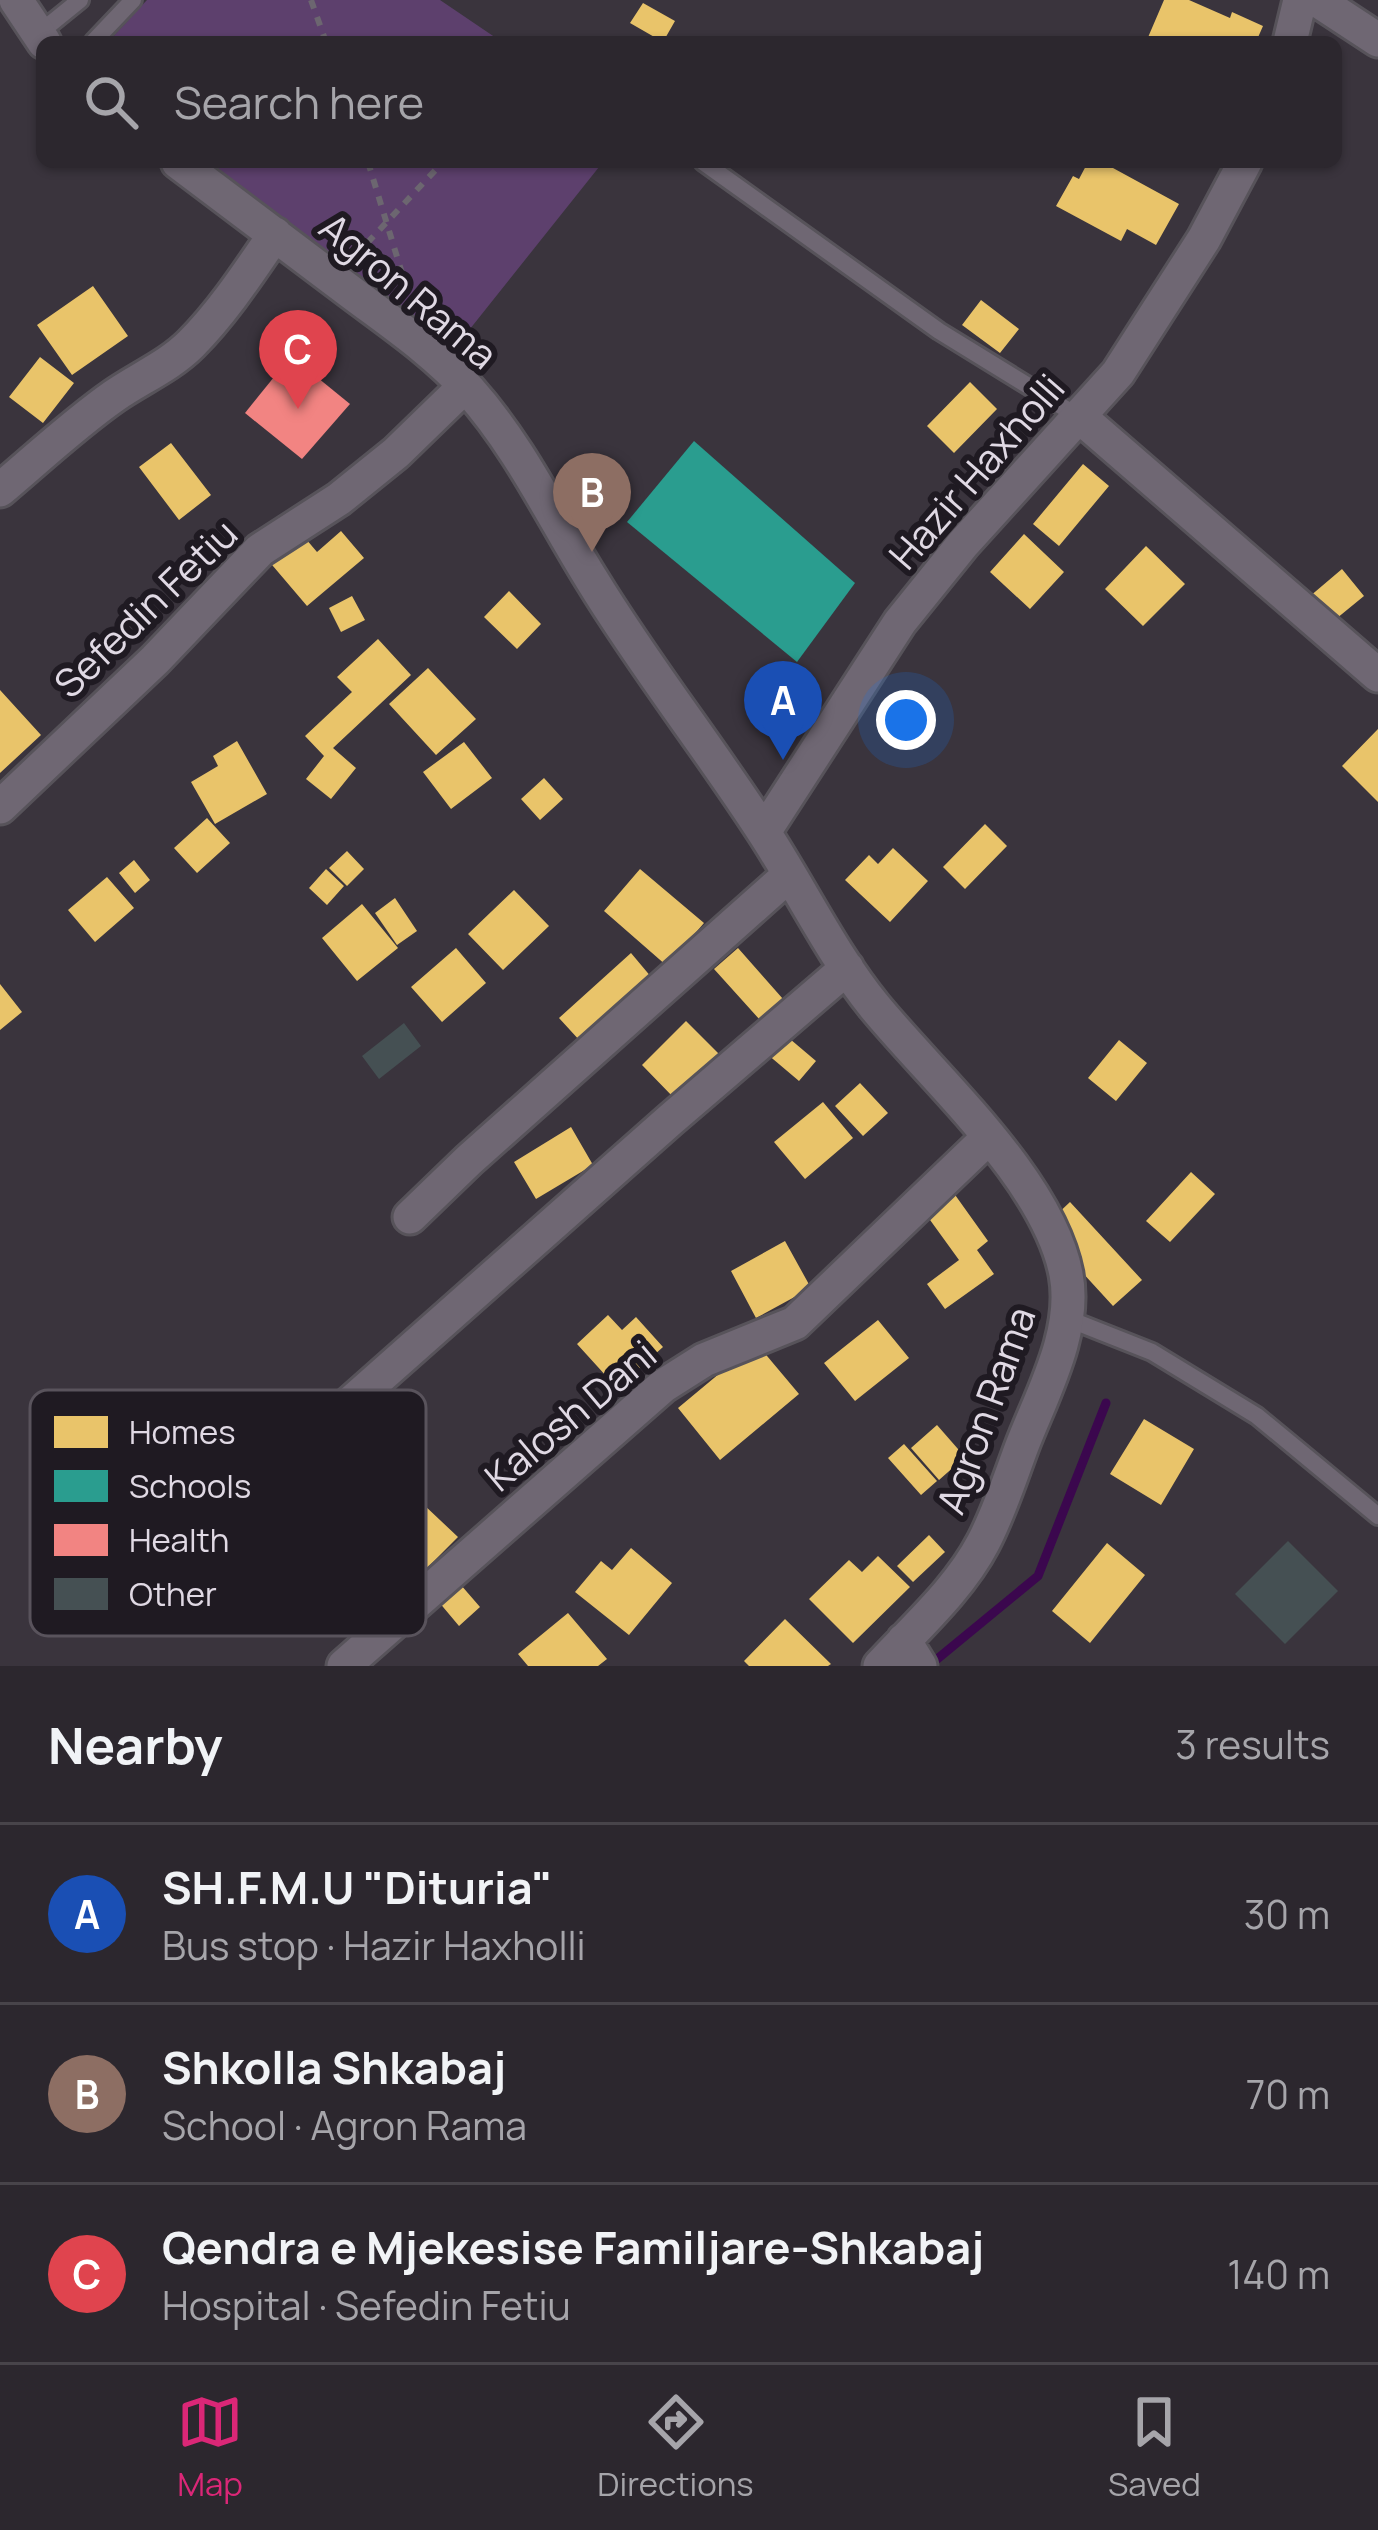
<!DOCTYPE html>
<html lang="en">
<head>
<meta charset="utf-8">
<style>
	:root { --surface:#2c272e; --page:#38333a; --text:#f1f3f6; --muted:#a6a5aa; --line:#48444a; --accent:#db2777 }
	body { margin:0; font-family:Manrope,sans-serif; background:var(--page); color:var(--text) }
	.you { position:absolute; left:906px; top:720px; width:42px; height:42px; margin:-30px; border:9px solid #fff; border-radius:50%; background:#1a73e8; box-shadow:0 0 0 18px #1a73e833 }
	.badge { display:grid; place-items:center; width:78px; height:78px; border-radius:50%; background:var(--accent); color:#fff; font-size:39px; font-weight:700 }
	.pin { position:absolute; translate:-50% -99px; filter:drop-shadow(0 3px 6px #0008) }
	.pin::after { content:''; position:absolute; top:63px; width:42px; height:36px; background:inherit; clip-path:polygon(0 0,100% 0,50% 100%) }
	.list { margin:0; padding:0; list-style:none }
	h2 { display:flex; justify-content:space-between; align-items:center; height:156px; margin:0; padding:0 48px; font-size:51px }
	h2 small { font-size:39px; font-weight:400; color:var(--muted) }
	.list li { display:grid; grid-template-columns:78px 1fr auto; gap:36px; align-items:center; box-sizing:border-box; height:180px; padding:0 48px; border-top:3px solid var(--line) }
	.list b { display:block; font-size:45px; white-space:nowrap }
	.list p { margin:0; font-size:39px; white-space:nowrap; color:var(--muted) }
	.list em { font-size:39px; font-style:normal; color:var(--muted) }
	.icon { flex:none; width:66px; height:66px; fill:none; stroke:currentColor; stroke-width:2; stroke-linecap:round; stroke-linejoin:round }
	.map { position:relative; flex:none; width:1378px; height:1666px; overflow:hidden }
	.search { position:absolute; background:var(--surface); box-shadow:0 3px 9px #0004; left:36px; right:36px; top:36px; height:132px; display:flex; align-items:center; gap:30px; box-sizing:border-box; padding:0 42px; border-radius:18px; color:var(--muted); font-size:45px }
	.sheet { height:696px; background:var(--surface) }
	nav { display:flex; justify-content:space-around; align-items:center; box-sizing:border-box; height:168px; border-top:3px solid var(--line); background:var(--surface); font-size:33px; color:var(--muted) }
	nav a { display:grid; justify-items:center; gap:6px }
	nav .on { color:var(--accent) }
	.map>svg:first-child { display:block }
	.green { fill:#5d406d }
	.homes { fill:#e9c46a }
	.schools { fill:#2a9d8f }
	.health { fill:#f28482 }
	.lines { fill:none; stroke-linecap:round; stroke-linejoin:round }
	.stream { stroke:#3b074e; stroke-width:9 }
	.building { fill:#455053 }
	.service-casing { stroke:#57535a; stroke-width:22 }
	.minor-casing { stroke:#57535a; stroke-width:39 }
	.path { stroke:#6c6670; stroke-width:6; stroke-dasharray:9 9; stroke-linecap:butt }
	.service { stroke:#6f6773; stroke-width:16 }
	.minor { stroke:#6f6773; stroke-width:33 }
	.labels { text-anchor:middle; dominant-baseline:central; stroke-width:12; stroke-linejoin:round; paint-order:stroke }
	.street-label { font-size:39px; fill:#e0d9e4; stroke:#1f1a22 }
	.key { fill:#1f1a22; stroke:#59535c; stroke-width:3 }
	.key-label { font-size:33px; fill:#e0d9e4 }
</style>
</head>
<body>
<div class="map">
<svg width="1378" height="1666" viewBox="0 0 1378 1666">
	<rect width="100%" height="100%" fill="#3a343d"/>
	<!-- green -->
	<path class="green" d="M147,0H440L502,42H108Z
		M201,162H603L450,354Z"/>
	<!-- homes -->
	<path class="homes" d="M1164,0H1189L1230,18L1232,12L1263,26L1256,42H1146Z
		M643,3L675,21L663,42L630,23Z
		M1088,162H1102L1179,204L1156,245L1127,229L1121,241L1056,206L1073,176L1079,179Z
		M93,286L128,336L72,375L37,325Z
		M981,300L1019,329L1000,353L962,325Z
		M40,357L74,383L43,423L9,397Z
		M970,382L997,409L954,453L927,426Z
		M171,443L211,495L179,520L139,467Z
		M1083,464L1109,486L1059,546L1033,524Z
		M341,531L364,558L307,606L267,559L300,532L317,552Z
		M1024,534L1064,572L1030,609L990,572Z
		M1146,546L1185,584L1143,626L1105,589Z
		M1342,569L1364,596L1331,623L1309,597Z
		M509,591L541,624L517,649L484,617Z
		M352,596L365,620L341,632L329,608Z
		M378,639L411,675L333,748L356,768L331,799L306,779L324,756L305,736L352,692L337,677Z
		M428,668L476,719L436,755L389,704Z
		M0,690L41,735L0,773Z
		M1378,729V802L1342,766Z
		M237,741L267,794L215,824L191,782L218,766L213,756Z
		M464,742L492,778L451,809L423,772Z
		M544,778L563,799L540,820L521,799Z
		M207,818L230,843L197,873L174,848Z
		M985,824L1007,846L965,889L943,867Z
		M893,848L928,881L890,922L845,880L869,855L878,864Z
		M347,851L364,869L347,886L329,868Z
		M134,860L150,880L135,893L119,873Z
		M326,869L344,886L327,905L309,888Z
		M640,869L704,923L667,966L604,911Z
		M107,877L134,908L95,942L68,910Z
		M514,890L549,926L503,970L468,934Z
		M395,898L417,931L397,945L375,913Z
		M362,904L398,948L357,981L322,938Z
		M456,948L486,983L442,1022L411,987Z
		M738,948L783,999L760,1020L714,969Z
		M631,953L652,978L581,1042L559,1018Z
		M0,984L22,1012L0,1030Z
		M686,1021L719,1054L675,1099L642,1065Z
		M777,1028L816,1061L799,1081L760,1048Z
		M1119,1040L1147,1063L1116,1101L1088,1078Z
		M860,1083L888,1113L863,1136L835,1106Z
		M823,1102L853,1138L805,1179L774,1142Z
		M571,1127L593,1165L536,1199L514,1162Z
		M1191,1172L1215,1194L1170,1242L1146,1221Z
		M953,1192L988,1241L977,1250L994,1274L945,1309L927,1284L959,1260L925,1213Z
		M1070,1202L1142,1280L1113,1306L1059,1247L1053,1218Z
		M785,1241L811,1288L756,1318L731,1271Z
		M608,1315L622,1330L636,1317L663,1347L617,1388L577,1344Z
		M878,1320L909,1358L855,1401L824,1363Z
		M756,1343L799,1394L720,1460L678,1408Z
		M1144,1419L1194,1449L1161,1505L1110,1474Z
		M937,1425L965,1457L939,1480L911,1448Z
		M904,1444L937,1481L921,1495L888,1458Z
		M423,1504L458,1537L420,1575L373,1529L394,1506L408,1520Z
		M929,1535L945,1552L913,1582L897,1566Z
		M1107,1543L1145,1575L1090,1643L1052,1611Z
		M631,1548L672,1583L629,1635L575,1592L601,1561L612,1570Z
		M878,1556L910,1587L853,1643L809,1599L849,1560L862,1572Z
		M454,1577L480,1607L459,1626L433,1595Z
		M568,1613L607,1659L598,1666H528L518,1654Z
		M785,1619L831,1664L828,1666H749L744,1661Z"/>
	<!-- schools -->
	<path class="schools" d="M694,441L855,583L797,662L627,522Z"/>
	<!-- health -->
	<path class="health" d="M291,356L350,404L302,459L245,413Z"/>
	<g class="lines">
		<!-- stream -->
		<path class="stream" d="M936,1660L1038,1576L1106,1403"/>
	</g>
	<!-- building -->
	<path class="building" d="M404,1023L421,1046L379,1079L362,1056Z
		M1288,1541L1338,1591L1285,1644L1235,1594Z"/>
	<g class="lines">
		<defs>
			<path id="service" d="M38,34L80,0
				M93,42L133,0
				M703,162L939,331L1079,417
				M1066,1318L1152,1352L1257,1416L1378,1516"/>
			<path id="minor" d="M16,0L44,42
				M1317,0L1378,40
				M1290,42L1300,0
				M178,162C236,205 294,249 352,293C392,323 435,352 469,390C520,447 552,516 592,580C645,667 708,746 763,831C801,889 831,953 875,1007C935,1080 1048,1180 1066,1274C1077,1332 1042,1394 1022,1446C1010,1478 999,1513 983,1543C959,1589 915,1628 880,1666
				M1080,417L1378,675
				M0,490C38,458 74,424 114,396C140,378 169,366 191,344C223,312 249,272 275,234
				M0,807L155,660L260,550L339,499L396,453L465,386
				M764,832L900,622L963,544L1118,373L1204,239L1245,162
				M410,1217L469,1160L789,875
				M328,1423L670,1120L847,968
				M904,1640L920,1666
				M344,1666L663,1386L704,1360L795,1323L989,1137"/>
		</defs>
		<!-- service casing -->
		<use href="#service" class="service-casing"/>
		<!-- minor casing -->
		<use href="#minor" class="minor-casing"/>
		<!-- path -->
		<path class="path" d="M311,0L326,42
			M368,162L409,296
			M355,256L443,162"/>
		<!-- service -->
		<use href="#service" class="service"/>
		<!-- minor -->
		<use href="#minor" class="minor"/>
	</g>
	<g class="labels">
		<!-- street labels -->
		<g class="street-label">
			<text transform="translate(409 290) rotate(40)">Agron Rama</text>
			<text transform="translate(976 471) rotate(-49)">Hazir Haxholli</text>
			<text transform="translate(145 608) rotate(-44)">Sefedin Fetiu</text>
			<text transform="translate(985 1410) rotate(-70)">Agron Rama</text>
			<text transform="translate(570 1415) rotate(-40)">Kalosh Dani</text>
		</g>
	</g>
	<!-- legend -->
	<rect x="30" y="1390" width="396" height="246" rx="18" class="key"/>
	<rect x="54" y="1416" width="54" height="32" fill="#e9c46a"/>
	<rect x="54" y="1470" width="54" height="32" fill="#2a9d8f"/>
	<rect x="54" y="1524" width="54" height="32" fill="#f28482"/>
	<rect x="54" y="1578" width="54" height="32" fill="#455053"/>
	<g class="key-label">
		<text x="129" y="1444">Homes</text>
		<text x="129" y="1498">Schools</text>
		<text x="129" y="1552">Health</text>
		<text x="129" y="1606">Other</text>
	</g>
</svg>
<div class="you"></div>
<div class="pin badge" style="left:783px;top:760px;background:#1a4fb4">A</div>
<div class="pin badge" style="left:592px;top:552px;background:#8d6e63">B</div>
<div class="pin badge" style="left:298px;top:409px;background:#e0444e">C</div>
<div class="search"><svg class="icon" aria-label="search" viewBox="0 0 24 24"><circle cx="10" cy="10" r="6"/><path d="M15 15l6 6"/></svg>Search here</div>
</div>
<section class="sheet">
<h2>Nearby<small>3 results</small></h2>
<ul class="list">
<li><span class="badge" style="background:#1a4fb4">A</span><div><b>SH.F.M.U &quot;Dituria&quot;</b><p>Bus stop · Hazir Haxholli</p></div><em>30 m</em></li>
<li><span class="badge" style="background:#8d6e63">B</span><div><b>Shkolla Shkabaj</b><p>School · Agron Rama</p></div><em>70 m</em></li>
<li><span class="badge" style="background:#e0444e">C</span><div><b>Qendra e Mjekesise Familjare-Shkabaj</b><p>Hospital · Sefedin Fetiu</p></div><em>140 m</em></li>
</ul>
</section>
<nav>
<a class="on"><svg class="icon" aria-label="map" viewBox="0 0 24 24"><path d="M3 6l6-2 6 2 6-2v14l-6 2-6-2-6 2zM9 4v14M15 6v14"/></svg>Map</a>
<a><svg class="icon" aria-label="directions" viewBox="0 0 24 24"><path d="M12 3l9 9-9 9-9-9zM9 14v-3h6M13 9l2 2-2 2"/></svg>Directions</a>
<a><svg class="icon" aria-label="saved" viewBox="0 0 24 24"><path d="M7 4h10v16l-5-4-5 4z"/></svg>Saved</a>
</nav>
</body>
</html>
